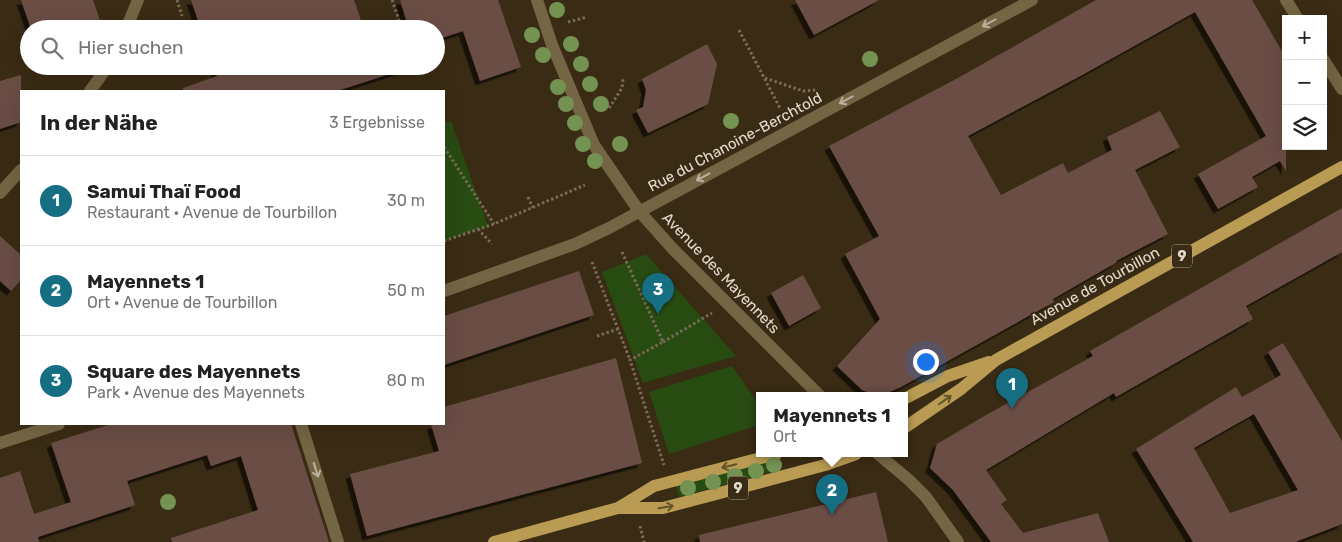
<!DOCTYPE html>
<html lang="de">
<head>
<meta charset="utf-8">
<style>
	:root { --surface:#fff; --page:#f6f6f6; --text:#222; --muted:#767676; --line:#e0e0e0; --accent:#166e83 }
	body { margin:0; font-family:Rubik,sans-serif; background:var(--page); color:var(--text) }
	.controls { position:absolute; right:15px; top:15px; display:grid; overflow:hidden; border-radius:0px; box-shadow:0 5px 20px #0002 }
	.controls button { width:45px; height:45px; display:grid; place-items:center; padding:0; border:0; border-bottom:1px solid var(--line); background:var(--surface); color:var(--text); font:25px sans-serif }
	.you { position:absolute; left:925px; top:361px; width:18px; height:18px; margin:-12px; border:4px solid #fff; border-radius:50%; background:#1a73e8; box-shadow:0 0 0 8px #1a73e833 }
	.badge { display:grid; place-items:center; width:32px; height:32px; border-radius:50%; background:var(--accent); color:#fff; font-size:16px; font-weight:700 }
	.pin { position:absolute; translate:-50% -41px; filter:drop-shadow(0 1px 2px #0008) }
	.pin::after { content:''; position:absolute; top:26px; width:18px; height:15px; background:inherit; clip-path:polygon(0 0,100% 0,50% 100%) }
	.popup { position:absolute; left:756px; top:392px; width:152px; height:65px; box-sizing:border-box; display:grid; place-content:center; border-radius:0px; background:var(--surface); filter:drop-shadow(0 1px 4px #0005); font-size:16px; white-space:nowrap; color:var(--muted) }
	.popup b { font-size:19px; color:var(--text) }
	.popup::after { content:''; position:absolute; left:50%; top:100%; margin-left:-10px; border:10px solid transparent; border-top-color:var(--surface) }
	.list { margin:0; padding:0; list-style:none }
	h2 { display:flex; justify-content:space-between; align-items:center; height:65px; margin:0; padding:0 20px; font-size:21px }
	h2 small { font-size:16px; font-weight:400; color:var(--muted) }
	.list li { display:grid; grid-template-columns:32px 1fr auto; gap:15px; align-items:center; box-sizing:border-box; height:90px; padding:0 20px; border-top:1px solid var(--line) }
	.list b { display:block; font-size:19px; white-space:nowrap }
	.list p { margin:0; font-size:16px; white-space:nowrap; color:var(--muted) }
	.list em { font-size:16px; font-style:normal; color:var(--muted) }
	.icon { flex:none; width:28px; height:28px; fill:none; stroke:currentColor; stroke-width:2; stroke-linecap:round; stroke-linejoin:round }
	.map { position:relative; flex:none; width:1342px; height:542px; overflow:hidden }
	.search { position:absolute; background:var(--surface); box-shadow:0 5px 20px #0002; left:20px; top:20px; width:425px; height:55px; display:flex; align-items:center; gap:12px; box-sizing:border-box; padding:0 18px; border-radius:28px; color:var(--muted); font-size:19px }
	.panel { position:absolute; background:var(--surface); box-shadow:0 5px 20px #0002; left:20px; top:90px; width:425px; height:335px; border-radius:0px }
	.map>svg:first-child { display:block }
	.green { fill:#284b12 }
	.building { fill:#6a4e44; fill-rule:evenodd; filter:url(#shadow) }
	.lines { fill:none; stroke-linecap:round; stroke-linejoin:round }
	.path { stroke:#796b58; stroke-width:3; stroke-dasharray:2.5 2.5; stroke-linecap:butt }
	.lane { stroke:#746544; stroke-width:12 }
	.street { stroke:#746544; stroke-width:12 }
	.primary { stroke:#b99b53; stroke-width:12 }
	.tree { fill:#749251 }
	.oneway { stroke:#bdb19d }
	.oneway2 { stroke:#66522a }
	.labels { text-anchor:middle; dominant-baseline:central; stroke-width:4; stroke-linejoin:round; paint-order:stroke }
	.shield { fill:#3a2b14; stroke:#b1a696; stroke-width:1 }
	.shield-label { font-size:14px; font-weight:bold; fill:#e4dacd }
	.street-label { font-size:15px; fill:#e4dacd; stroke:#3a2b14 }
</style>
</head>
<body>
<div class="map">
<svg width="1342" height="542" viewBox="0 0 1342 542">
	<defs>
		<filter id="shadow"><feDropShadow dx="-4.5" dy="4.5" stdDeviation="0" flood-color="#0009"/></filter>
	</defs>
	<rect width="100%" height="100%" fill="#3a2b14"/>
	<!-- green -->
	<path class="green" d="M451,121L488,226L444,241V123Z
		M646,254L736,356L643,383L602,272Z
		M732,366L759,405V425L669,454L649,392Z
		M778,458L781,469L679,497L676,485Z"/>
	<!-- building -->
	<path class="building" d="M21,0H93L103,29H31Z
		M191,0H354L364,29H201Z
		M400,0H498L521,67L480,81L463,31L436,40V29H409Z
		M795,0H879L814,35Z
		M1096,0H1252L1286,58V171L1280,161L1252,177L1258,187L1218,209L1198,174L1266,136L1195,12L1084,74L968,136L1001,195L1063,163L1068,173L1112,150L1107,137L1160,111L1180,147L1135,170L1168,234L1116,261L1117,262L1053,299L1054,302L901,387L887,393L875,395L862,390L837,366L880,319L845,254L879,236L829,146L956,79Z
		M707,44L717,64L708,104L648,133L636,110L643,107L646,90L642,79Z
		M214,66H401L402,70L337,91H183V88L217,76Z
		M21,75V122L0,129V81Z
		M1342,208V252L1246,306L1253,319L1116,397L1114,393L986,470L1007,500L1001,504L1023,533L1098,513L1109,542H991L953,490L930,468L937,444L986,415L1093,356L1090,351Z
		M0,236L21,255V280L11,291L0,281Z
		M579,271L594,315L444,365V316Z
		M803,275L821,308L789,326L771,293Z
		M1283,343L1342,441V524L1295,542H1193L1136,449L1236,387L1242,397L1281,375L1268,352ZM1254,414L1298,490L1230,513L1194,448Z
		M616,358L642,463L367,536L350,474L439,451L431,424H444V407Z
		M111,424H291L329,542H172L171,538L258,510L241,456L211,466L207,455L127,481L135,505L38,537L39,542H0V478L20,471L34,514L71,502L51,443Z
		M876,492L888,542H700L699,535Z"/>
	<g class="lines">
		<!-- path -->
		<path class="path" d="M177,0L182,16
			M392,0L402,29
			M568,22L587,17
			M739,30L781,110
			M765,78L803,91L818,90
			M609,108L622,88L623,79
			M444,147L494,224
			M528,197L533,208
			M478,229L492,244
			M444,241L494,224L585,185
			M622,252L663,342L630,360L664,465
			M592,262L630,360
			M597,336L618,329
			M663,342L712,313
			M640,526L644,542"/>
		<!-- lane -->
		<path class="lane" d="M301,424L338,542"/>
		<!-- street -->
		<path class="street" d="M537,0L552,45L594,145L639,211L672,248L820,396
			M1286,0L1298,19
			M126,29L138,0
			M1323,59L1342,89
			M90,91L108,66
			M0,193L21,170
			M444,291L575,244L609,228L1032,0
			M0,443L59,424
			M878,454L909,480L926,497L958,542"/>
		<!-- primary -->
		<path class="primary" d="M904,399L948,376L989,362
			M904,428L961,389L996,360L1342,167
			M618,508L654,486L776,454
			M494,542L618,508H663L825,465L856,454"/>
	</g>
	<!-- trees -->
	<g class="tree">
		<circle cx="557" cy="10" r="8"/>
		<circle cx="532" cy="35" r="8"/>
		<circle cx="571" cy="44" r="8"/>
		<circle cx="543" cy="55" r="8"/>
		<circle cx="870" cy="59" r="8"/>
		<circle cx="581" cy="64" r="8"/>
		<circle cx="590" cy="84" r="8"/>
		<circle cx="558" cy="87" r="8"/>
		<circle cx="566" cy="104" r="8"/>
		<circle cx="601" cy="104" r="8"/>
		<circle cx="731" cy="121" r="8"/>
		<circle cx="575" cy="123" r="8"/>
		<circle cx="583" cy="144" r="8"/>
		<circle cx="620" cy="144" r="8"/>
		<circle cx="595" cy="161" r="8"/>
		<circle cx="774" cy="465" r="8"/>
		<circle cx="756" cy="471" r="8"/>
		<circle cx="735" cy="476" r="8"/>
		<circle cx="713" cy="482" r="8"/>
		<circle cx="688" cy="488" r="8"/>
		<circle cx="168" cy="502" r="8"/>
	</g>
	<!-- one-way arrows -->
	<defs><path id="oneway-shaft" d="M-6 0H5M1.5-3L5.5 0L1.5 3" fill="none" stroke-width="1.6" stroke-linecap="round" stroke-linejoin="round" transform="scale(1.25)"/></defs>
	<g class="oneway">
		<use href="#oneway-shaft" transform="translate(989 23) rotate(152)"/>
		<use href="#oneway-shaft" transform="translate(846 100) rotate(152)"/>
		<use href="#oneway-shaft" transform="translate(703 177) rotate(152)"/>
		<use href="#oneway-shaft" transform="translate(316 470) rotate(72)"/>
	</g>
	<g class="oneway2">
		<use href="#oneway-shaft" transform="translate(945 400) rotate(-35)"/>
		<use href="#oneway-shaft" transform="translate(729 466) rotate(166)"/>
		<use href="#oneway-shaft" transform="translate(666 507) rotate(-10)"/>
	</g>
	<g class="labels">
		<!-- shield labels -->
		<g class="shield">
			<rect x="1172" y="244.5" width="20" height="23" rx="4"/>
			<rect x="728" y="476.5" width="20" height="23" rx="4"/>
		</g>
		<g class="shield-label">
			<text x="1182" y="256">9</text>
			<text x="738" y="488">9</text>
		</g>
		<!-- street labels -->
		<g class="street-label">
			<text transform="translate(735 142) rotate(-28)">Rue du Chanoine-Berchtold</text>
			<text transform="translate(721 273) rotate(46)">Avenue des Mayennets</text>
			<text transform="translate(1095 286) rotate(-29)">Avenue de Tourbillon</text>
		</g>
	</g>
</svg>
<div class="controls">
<button>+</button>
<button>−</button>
<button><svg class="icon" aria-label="layers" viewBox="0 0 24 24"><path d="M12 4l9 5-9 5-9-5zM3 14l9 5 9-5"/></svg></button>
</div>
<div class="you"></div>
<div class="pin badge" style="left:1012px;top:409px">1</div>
<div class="pin badge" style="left:832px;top:515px">2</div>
<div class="popup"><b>Mayennets 1</b>Ort</div>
<div class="pin badge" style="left:658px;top:314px">3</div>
<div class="search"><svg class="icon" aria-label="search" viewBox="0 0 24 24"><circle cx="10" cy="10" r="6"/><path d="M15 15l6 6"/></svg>Hier suchen</div>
<section class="panel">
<h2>In der Nähe<small>3 Ergebnisse</small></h2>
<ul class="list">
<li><span class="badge">1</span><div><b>Samui Thaï Food</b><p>Restaurant · Avenue de Tourbillon</p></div><em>30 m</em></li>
<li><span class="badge">2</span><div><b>Mayennets 1</b><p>Ort · Avenue de Tourbillon</p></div><em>50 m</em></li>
<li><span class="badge">3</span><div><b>Square des Mayennets</b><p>Park · Avenue des Mayennets</p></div><em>80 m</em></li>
</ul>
</section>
</div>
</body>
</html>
